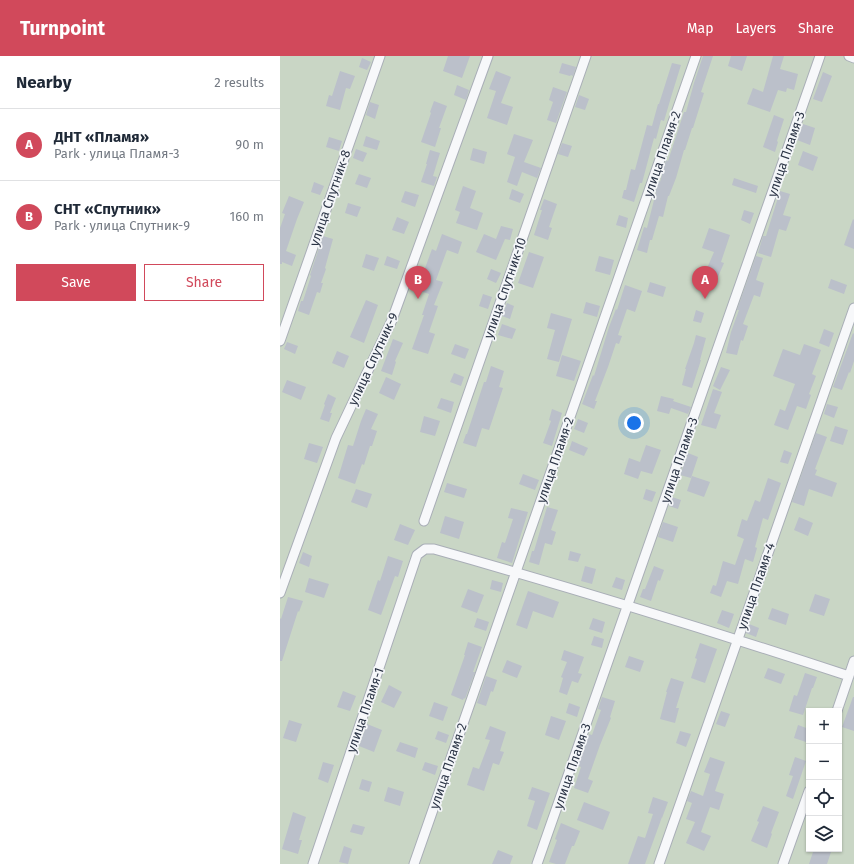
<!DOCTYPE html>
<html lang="en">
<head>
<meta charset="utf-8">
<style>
	:root { --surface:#fff; --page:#f6f6f7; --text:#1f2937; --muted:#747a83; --line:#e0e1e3; --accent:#d1495b }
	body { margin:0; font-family:"Fira Sans",sans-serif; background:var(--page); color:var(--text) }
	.controls { position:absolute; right:12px; bottom:12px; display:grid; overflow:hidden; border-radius:0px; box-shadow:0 1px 3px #0004 }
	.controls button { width:36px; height:36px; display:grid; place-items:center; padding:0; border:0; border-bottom:1px solid var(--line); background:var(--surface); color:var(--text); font:20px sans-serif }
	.you { position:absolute; left:354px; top:367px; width:14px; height:14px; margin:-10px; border:3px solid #fff; border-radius:50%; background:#1a73e8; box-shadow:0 0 0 6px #1a73e833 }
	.badge { display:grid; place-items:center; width:26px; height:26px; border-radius:50%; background:var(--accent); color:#fff; font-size:13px; font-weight:700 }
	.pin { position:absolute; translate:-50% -33px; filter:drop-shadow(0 1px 2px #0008) }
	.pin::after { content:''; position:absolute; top:21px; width:14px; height:12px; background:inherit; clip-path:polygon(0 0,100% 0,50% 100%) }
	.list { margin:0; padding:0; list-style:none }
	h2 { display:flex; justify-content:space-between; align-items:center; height:52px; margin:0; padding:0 16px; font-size:17px }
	h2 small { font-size:13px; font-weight:400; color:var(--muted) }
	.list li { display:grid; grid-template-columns:26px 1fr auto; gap:12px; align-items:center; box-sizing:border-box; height:72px; padding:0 16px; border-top:1px solid var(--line) }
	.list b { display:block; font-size:15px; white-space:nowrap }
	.list p { margin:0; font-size:13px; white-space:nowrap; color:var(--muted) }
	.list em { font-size:13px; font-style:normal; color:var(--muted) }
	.actions { display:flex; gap:8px; padding:12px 16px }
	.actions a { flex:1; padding:9px 0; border:1px solid var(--accent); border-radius:0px; text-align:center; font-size:14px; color:var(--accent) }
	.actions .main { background:var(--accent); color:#fff }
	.icon { flex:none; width:22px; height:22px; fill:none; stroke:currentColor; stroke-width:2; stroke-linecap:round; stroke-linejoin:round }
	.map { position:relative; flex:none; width:574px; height:808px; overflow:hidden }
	header { display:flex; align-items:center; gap:24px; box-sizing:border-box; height:56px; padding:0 20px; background:var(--accent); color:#fff }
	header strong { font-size:19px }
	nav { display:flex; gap:22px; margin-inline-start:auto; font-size:14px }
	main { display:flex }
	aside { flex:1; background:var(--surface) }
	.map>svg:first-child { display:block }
	.green { fill:#c9d6c5; fill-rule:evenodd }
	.building { fill:#bbc0ca }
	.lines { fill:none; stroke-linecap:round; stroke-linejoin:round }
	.street-casing { stroke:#a9aeb7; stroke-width:11 }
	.street { stroke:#f7f8fa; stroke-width:9 }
	.labels { text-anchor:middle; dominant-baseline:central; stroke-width:3.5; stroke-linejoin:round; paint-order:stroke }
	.street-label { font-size:13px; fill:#2b3445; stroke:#f4f6f9 }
</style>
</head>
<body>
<header>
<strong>Turnpoint</strong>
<nav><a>Map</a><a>Layers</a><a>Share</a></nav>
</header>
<main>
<aside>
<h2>Nearby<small>2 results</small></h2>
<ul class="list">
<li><span class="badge">A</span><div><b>ДНТ «Пламя»</b><p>Park · улица Пламя-3</p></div><em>90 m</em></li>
<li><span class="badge">B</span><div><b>СНТ «Спутник»</b><p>Park · улица Спутник-9</p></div><em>160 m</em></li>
</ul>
<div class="actions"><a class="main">Save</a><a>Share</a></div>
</aside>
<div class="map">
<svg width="574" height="808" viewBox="0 0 574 808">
	<rect width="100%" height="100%" fill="#e4e7ec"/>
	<!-- green -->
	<path class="green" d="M0,0H574V808H0ZM529,655H559V793H529Z"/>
	<!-- building -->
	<path class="building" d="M168,0H190L182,22L163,15Z
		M423,0H433L421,36L424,37L413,72H412L405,94H404L396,122L389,140H388L383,161L379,160L372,184H370L367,197L357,194L364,171L367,172L376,136L375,135L379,125L380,126L386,104L388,105L404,56H406L414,27Z
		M451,0H467L462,15L448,10Z
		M493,0H504L500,13L518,18L514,34L507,32L506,36L498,34L490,56L467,48L473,32L483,36Z
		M82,2L91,6L87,14L79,11Z
		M282,7L296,11L293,20L291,19L290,20L279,17Z
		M392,7L401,9L392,38L384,65L381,64L376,83L374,82L362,127H360L354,146L342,142L344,134H346L351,113L355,114L367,69L372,70L378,48H379Z
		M60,15L75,20L70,33L66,32L60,54L46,50L49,39L52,40Z
		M216,15L231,21L221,47L233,51L227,69L207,62L216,35L209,33Z
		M543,16L552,20L542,46L533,43Z
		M177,29L189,34L186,44L174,39Z
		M273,31L287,36L276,67L267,64L273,46L269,44Z
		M299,39L309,43L305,54L295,51Z
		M154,45L167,50L159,72H161L155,91L141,86L151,57L150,56Z
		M90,46L99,49L95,63L86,59Z
		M494,59L504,63L497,85L498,86L495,96L483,91Z
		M523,68L535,72L530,89L517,84Z
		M234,78L253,84L244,106L261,112L257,122L242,116L237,130L227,126L235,101L227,98Z
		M86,80L100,85L97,94L83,90Z
		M49,81L62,85L59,95L46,91Z
		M282,87L292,90L288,101L278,98Z
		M193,92L207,96L204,108L190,104Z
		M76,93L87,97L83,106L73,102Z
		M150,94L160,97L153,120L157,121L154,130L141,126L147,108H146Z
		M523,95L538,101L533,115L518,109Z
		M79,118L91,122L87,132L75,128Z
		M454,122L478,130L476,137L452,129Z
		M34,126L44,130L40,139L31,136Z
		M183,130L196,135L190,152L203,157L197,174L176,167L180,156L175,154Z
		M232,133L244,138L240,147L229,143Z
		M125,135L139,139L135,151L121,146Z
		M500,135L510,138L503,159L511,161L506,175L499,173L491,201L478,197L483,180H486Z
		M9,140L24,146L17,163L6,195L16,199L12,210L2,206V208H0V172L5,158L2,157Z
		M264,143L277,148L269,171L272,172L268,184L254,179L262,154H260Z
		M68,147L81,151L77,161L65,157Z
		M464,154L474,157L470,168L461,164Z
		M339,159L348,162L346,172L336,169Z
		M117,161L129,166L124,178L112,174Z
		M573,163L574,164V193L564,189Z
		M221,170L233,173L230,184L225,183L216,204L196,196L204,178L216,183Z
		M429,172L450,179L441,206L444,207L437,223L425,217L434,196L422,192Z
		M162,178L182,186L178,198L167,194L156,224L163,226L154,249L158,250L149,276L155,278L148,298L132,293L144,259H142L149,238L137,234L152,193L156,195Z
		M43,180L53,183L45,212L46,213L41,227H43L40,237L37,236L29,259L18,255L21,245H23L31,220L30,219Z
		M249,196L264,201L253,232L238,227Z
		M86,198L99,202L94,215L82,211Z
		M107,200L120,205L117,213L104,209Z
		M319,200L334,204L330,219L315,215Z
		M476,200L483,202L476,224L484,227L480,241L474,239L463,268L468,270L463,285L461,284L457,299L446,297L451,276L459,254H457Z
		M211,213L221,217L216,227L207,223Z
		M551,223L567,229L564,238L548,232Z
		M370,226L386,231L383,241L367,236Z
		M345,229L362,235L355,256L347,253L338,279L342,280L339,288L336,287L328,311L315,345H317L314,353L302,348L313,319L314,320L329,271L336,253L337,254Z
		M203,238L212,241L208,253L199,250Z
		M86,244L98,249L84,287L70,281Z
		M306,246L320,250L317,261L303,257Z
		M227,247L234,250L230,263L222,260Z
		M416,254L424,257L421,267L413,265Z
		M271,257L292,263L279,306L267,303L275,274L267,272Z
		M222,268L236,273L232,283L218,279Z
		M544,273L554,277L549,291L539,287Z
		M573,277L574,278V305L570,317L569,316L562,334L553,331Z
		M416,279L426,282L420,304H421L412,332L402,329L406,313H405L414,287Z
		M113,283L123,287L115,305L116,306L112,319L101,315Z
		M7,286L18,290L15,298L4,293Z
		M175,288L189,293L185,303L171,298Z
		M524,288L541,294L532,318L536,320L529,338L531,339L526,353L517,350L508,374L494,369L500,353L505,355L515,328L493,320L503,293L520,299Z
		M57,295L69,300L64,312L52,307Z
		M282,299L301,305L294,325L276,320Z
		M211,310L224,315L219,331L223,332L209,374L202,372L196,391L183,387L186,378H187L204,326H206Z
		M441,311L450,314L440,334L433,330Z
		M174,317L184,321L181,330L170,326Z
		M106,321L121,328L114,344L99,337Z
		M7,324L26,331L21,344L2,336Z
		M433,333L442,336L434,357L441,359L436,373L421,369Z
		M48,338L56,342L50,357H52L49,366L40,363L45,349L44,348Z
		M381,340L394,343L393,345L411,351L408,358L391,352L389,358L377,355Z
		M161,342L174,346L171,357L157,352Z
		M547,348L558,351L554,362L544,358Z
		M86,353L98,358L91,373L97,375L92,390H90L84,409L82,408L75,428L58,422L68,389L73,390L81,365Z
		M272,353L282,357L272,390L263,387L271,365L269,364Z
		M144,360L160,365L155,380L140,376Z
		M298,363L308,367L304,377L294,373Z
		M555,370L568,374L563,389L550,385Z
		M536,377L547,381L535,413L537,414L535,419L557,427L552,441L529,433L524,450L512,446Z
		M292,385L308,392L304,400L289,394Z
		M29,387L43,391L37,407L24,403Z
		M366,389L381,394L372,418L361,415L358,423L344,418L349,402L360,406Z
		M504,394L512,397L508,408L500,406Z
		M408,397L418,401L411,422L400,419Z
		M243,418L259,424L255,434L239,428Z
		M412,420L430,426L424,441L407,435Z
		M488,422L501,427L488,464L483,462L475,491L477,492L473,506L465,503L458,528L447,525L441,541L430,537L433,529L436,530L443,505L455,509L464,483L457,480L462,463L467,465L475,444L480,446Z
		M167,427L187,433L184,442L164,436Z
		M76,433L92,438L87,452L71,446Z
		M366,433L376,436L372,446L363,443Z
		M392,441L401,444L398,453L389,450Z
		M267,451L278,454L271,474L276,476L272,489L265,487L259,509L249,506L252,495H254Z
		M231,452L248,456L232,507L217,502L222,486L225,487L233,463L228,462Z
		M165,460L184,466L179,483L160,477Z
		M519,461L533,467L528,480L514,474Z
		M383,466L398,471L393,486L378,481Z
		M120,468L135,474L128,489L114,484Z
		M290,495L301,498L298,506L288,504Z
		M23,496L32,500L29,511L19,507Z
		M108,500L123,505L118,521L115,520L101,559L88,554L98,524L100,525Z
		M305,510L316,513L312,528L301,525Z
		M374,510L384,514L380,525L378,524L371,545L360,541L363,533H365Z
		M336,521L345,524L342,534L332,531Z
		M29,522L49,528L44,542L25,536Z
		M212,524L223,527L221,536L210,533Z
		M188,533L204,539L197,557L181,551Z
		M248,535L279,546L273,562L253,555L247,573L236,569Z
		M535,538L550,543L544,560L529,555Z
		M8,541L23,545L19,556L18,555L2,605H0V562L1,563Z
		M492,552L509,558L506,569L488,563Z
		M442,554L454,558L449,572L437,567Z
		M197,562L209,566L206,575L194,571Z
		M313,562L325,566L322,577L309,573Z
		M469,568L479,572L476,581L466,577Z
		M314,580L324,583L322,592L311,589Z
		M188,586L202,591L193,616H195L185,643L184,642L183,644L171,639L185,599H184Z
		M420,587L437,593L425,627L411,622L417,603L415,602Z
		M284,594L304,601L298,617L302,618L298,627L292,625L287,639L279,636L283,622L281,621L287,606L281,604Z
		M349,600L364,605L360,616L345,611Z
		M227,604L242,610L237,622L222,616Z
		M488,612L505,618L501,628L484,622Z
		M525,617L537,621L533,632H532L523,659L509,655L514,639L517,640Z
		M206,620L217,624L213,636L211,635L206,650L197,647Z
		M391,622L404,626L396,652H399L395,667L380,663L387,636H386Z
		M109,629L122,636L114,652L101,646Z
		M63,635L76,640L70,655L57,651Z
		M322,641L335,645L330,661L331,662L320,689L308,723L313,725L308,737L294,732L301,711L298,710L309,678L312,679L321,654L318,653Z
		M573,641H574V675L562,671Z
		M154,646L168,651L163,665L149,660Z
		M289,647L300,651L297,661L286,657Z
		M441,655L450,658L445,671L436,668Z
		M271,660L286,665L279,684L265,679Z
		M9,664L22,668L16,686L3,682Z
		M87,668L102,674L94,696L79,690Z
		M518,669L529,673V678L526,686L514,682Z
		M210,670L226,676L220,695L224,696L219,709L213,707L204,735L187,729L193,711L199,713L210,684L205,683Z
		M158,675L169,679L166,687L155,683Z
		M400,675L411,678L406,691L396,687Z
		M120,686L138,692L135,702L116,695Z
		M430,701L445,706L435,735L444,738L439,754L430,751L421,776L431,780L424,795L406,787L415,766L406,763L412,747L407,745L411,735L423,740L430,718L424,716Z
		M515,701L526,705L513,743L506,740L513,720L509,719Z
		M43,706L54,709L48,727L38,723Z
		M145,706L158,710L155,719L142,714Z
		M82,723L92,726L89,736L79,733Z
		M108,731L124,736L120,750L104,745Z
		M252,731L270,737L257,774L247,770L255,745L248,743Z
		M373,741L388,746L382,762V761L365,808H348L358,780L365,782L373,758L368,757Z
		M304,746L330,756L323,774L297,764Z
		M483,750L499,756L491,777L492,778L487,792L471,785L479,766L477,765Z
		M13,756L26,761L19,784H22L18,798L2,793Z
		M281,767L300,775L294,790H292L285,808H276L269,806L277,784L275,783Z
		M73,768L85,771L82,779L70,776Z
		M64,790L72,793L68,808L59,806Z
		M534,793H552L547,808H529Z
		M218,794L233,800L230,808H212Z"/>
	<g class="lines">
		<defs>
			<path id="street" d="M569,0L574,2
				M0,285L100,0
				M144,465L306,0
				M0,537L56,382L112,264L208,0
				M557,655L574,605
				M33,808L137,499L145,493H154C293,532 432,575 569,620
				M134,808L416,0
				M257,808L540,0
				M379,808L574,252
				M503,808L529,735"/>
		</defs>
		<!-- street casing -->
		<use href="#street" class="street-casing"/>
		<!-- street -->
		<use href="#street" class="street"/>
	</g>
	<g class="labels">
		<!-- street labels -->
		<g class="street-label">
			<text transform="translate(382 98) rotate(-71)">улица Пламя-2</text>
			<text transform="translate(506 98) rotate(-71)">улица Пламя-3</text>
			<text transform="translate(50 142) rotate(-71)">улица Спутник-8</text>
			<text transform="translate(225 232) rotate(-71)">улица Спутник-10</text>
			<text transform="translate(93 303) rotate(-65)">улица Спутник-9</text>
			<text transform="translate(275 404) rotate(-71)">улица Пламя-2</text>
			<text transform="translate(399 404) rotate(-71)">улица Пламя-3</text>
			<text transform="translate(476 530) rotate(-71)">улица Пламя-4</text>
			<text transform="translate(85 654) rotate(-71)">улица Пламя-1</text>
			<text transform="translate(168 710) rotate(-71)">улица Пламя-2</text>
			<text transform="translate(292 710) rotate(-71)">улица Пламя-3</text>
		</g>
	</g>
</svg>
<div class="controls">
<button>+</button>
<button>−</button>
<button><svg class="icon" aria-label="locate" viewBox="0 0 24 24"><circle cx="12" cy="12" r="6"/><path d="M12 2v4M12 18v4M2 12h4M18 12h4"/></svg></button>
<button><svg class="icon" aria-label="layers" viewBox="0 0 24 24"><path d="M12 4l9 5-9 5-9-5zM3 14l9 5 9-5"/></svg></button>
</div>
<div class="you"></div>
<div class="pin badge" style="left:425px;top:243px">A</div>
<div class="pin badge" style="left:138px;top:243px">B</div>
</div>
</main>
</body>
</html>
